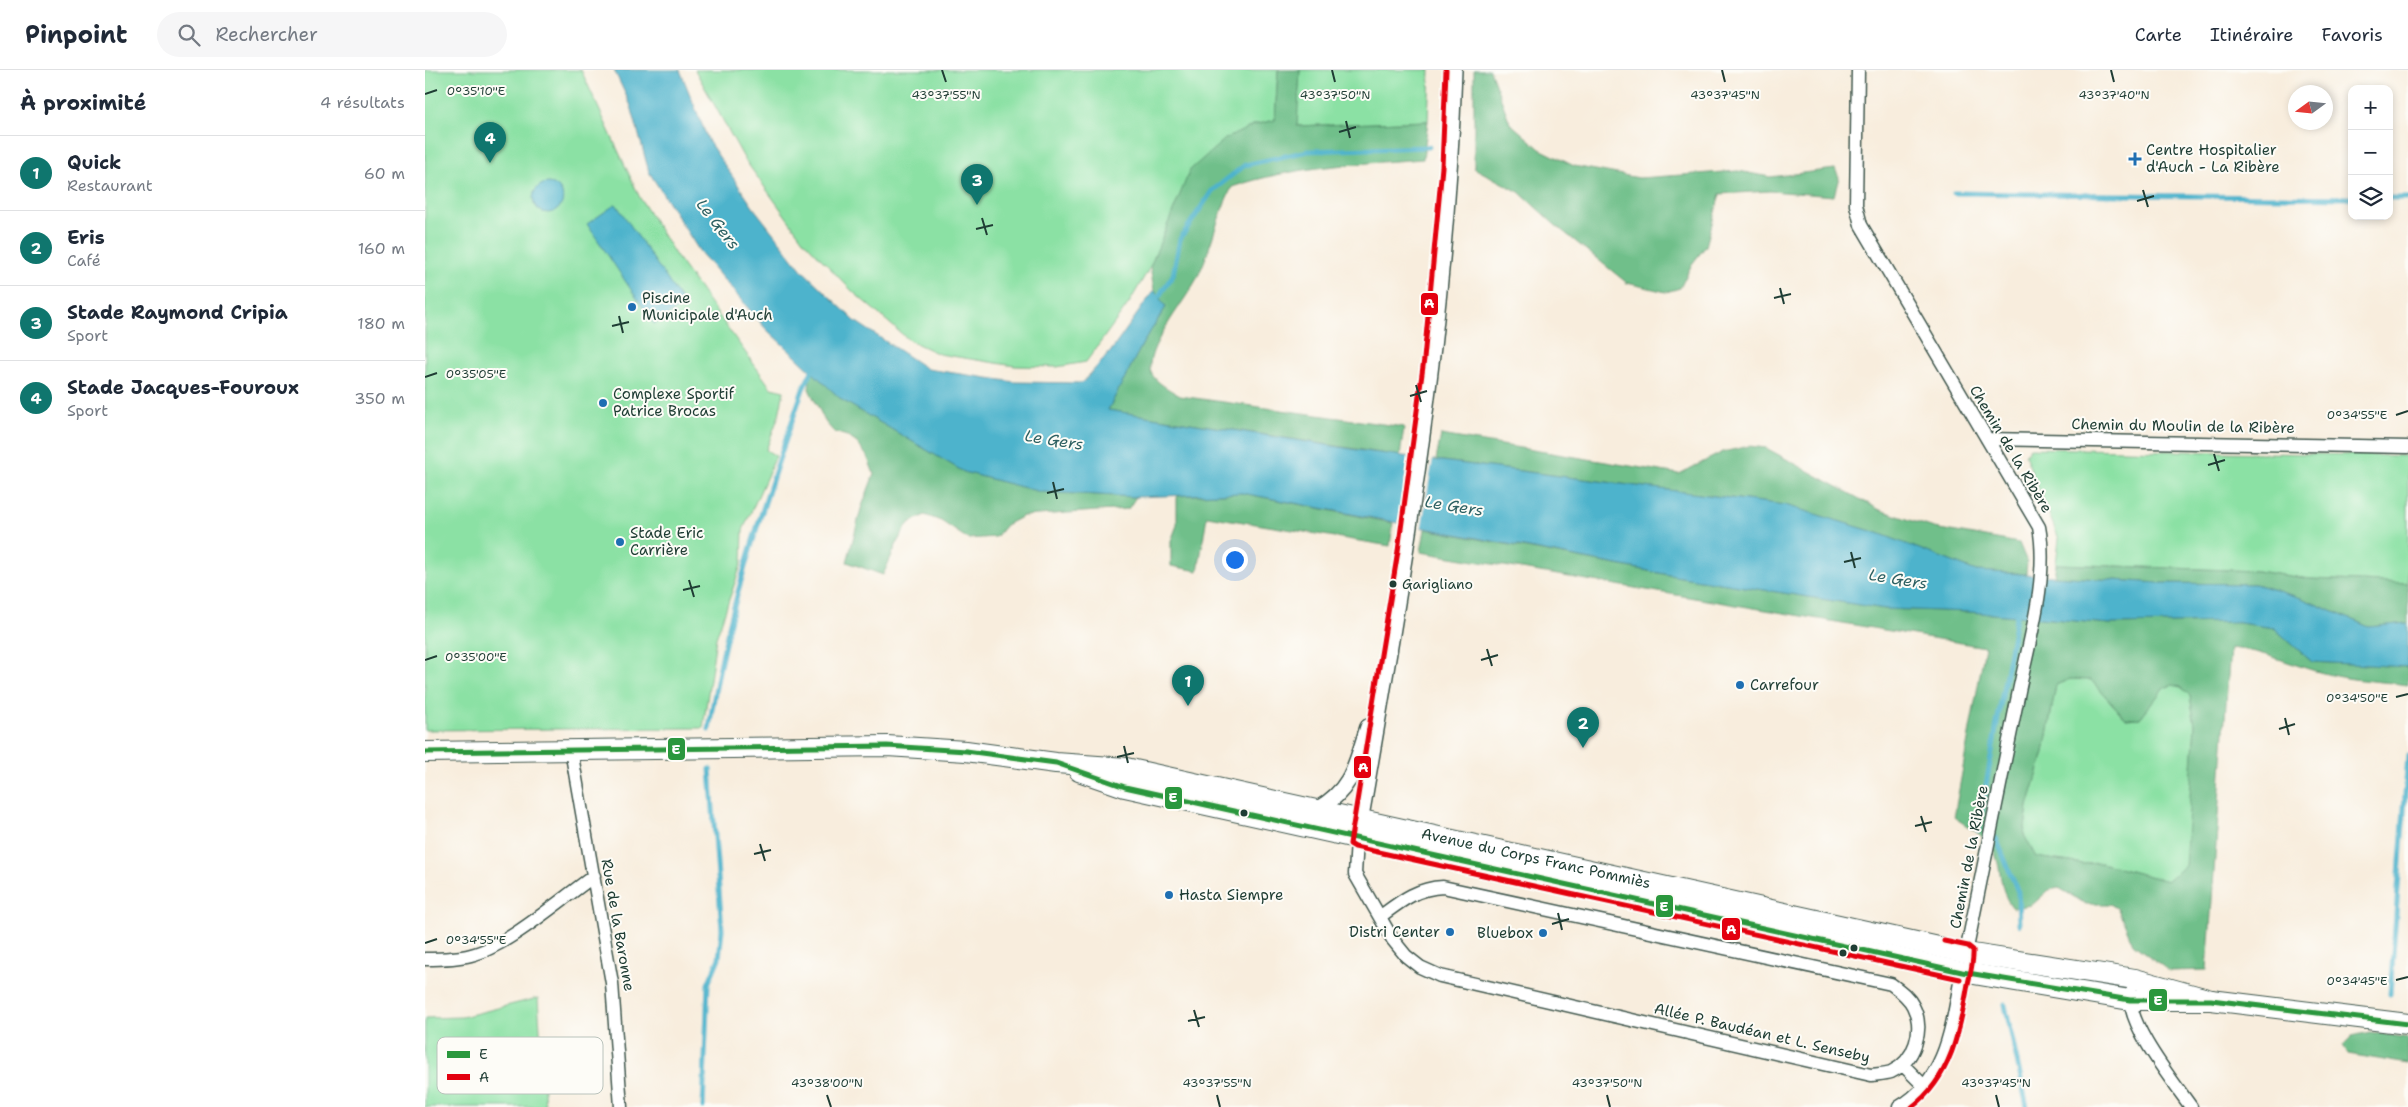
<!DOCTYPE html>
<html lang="fr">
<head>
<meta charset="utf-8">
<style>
	:root { --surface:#fff; --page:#f6f6f7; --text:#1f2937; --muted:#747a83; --line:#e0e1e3; --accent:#0f766e }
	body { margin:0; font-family:"Shantell Sans",sans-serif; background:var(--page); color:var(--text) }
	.controls { position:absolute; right:15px; top:15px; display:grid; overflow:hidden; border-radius:10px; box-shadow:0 2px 8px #0003 }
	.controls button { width:45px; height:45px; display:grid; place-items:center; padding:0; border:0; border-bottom:1px solid var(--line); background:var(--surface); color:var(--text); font:25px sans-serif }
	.compass { position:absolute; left:1863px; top:15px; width:45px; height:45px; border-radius:50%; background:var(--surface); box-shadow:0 2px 8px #0003; rotate:255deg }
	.you { position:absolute; left:809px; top:489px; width:18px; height:18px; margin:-12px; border:4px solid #fff; border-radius:50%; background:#1a73e8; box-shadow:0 0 0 8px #1a73e833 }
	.badge { display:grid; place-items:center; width:32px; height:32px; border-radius:50%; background:var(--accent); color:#fff; font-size:16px; font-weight:700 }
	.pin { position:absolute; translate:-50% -41px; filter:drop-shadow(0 1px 2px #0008) }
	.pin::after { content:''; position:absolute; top:26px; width:18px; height:15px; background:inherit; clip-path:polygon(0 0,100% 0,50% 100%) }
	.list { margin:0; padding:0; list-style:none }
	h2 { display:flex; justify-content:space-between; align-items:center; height:65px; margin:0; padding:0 20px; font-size:21px }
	h2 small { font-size:16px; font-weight:400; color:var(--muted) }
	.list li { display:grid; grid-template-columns:32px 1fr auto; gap:15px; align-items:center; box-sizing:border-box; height:75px; padding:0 20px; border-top:1px solid var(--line) }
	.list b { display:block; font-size:19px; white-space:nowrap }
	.list p { margin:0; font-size:16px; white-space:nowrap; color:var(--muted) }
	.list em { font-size:16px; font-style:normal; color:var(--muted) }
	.icon { flex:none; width:28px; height:28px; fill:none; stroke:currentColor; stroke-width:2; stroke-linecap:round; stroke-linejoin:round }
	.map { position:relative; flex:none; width:1983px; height:1037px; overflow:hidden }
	header { display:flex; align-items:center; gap:30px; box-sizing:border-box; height:70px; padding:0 25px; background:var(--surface); border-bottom:1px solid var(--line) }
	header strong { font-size:24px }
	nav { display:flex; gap:28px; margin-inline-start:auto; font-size:18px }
	.search { width:350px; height:45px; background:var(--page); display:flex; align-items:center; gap:12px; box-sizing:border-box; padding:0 18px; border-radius:28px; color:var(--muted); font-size:19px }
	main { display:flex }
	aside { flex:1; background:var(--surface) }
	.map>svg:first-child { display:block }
	.green { fill:#8be1a4; stroke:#558f6c }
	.forest { fill:#70bf8a; stroke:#487e5f; fill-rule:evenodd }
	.water { fill:#4eb3cc; stroke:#367880 }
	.pier { fill:#f8eddd }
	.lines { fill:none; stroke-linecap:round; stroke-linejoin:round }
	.stream { stroke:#4eb3cc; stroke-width:5 }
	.minor-casing { stroke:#40574d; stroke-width:15 }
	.tertiary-casing { stroke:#40574d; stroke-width:18 }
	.primary-casing { stroke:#40574d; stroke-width:22 }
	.minor { stroke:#fff; stroke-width:12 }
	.tertiary { stroke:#fff; stroke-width:15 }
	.primary { stroke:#fff; stroke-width:20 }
	.bus-1-casing { stroke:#fdfcf7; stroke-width:9 }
	.bus-2-casing { stroke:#fdfcf7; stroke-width:9 }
	.bus-1 { stroke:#2a973d; stroke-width:5 }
	.bus-2 { stroke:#e3000f; stroke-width:5 }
	.ticks { fill:none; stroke:#1f3d34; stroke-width:2 }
	.poi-dot { fill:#1f6fb2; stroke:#fdfcf7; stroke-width:2 }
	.bus-dot { fill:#1f3d34; stroke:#fdfcf7; stroke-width:2 }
	.labels { text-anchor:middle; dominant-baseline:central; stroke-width:4; stroke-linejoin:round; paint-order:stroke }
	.bus-label { font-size:14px; fill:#1f3d34; stroke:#fdfcf7; text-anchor:start }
	.poi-label { font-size:15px; fill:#1f3d34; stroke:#fdfcf7; text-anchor:start }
	.street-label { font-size:15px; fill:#1f3d34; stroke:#fdfcf7 }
	.water-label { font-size:16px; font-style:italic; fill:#2d6062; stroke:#fdfcf7 }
	.key { fill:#fdfcf7; stroke:#bac3bc; stroke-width:1 }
	.key-label { font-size:14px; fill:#1f3d34 }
	.ticks-label { font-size:12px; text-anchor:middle; fill:#1f3d34; stroke:#fdfcf7; stroke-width:4; stroke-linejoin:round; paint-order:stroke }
	.line-badge { stroke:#fdfcf7; stroke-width:2 }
	.badge-label { font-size:14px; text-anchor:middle; font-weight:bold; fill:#fff }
</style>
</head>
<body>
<header>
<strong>Pinpoint</strong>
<div class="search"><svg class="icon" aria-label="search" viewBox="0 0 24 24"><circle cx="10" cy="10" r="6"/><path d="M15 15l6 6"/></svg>Rechercher</div>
<nav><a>Carte</a><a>Itinéraire</a><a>Favoris</a></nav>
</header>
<main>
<aside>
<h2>À proximité<small>4 résultats</small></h2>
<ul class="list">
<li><span class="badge">1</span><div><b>Quick</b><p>Restaurant</p></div><em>60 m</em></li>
<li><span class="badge">2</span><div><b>Eris</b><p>Café</p></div><em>160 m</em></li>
<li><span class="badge">3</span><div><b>Stade Raymond Cripia</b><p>Sport</p></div><em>180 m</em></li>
<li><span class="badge">4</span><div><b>Stade Jacques-Fouroux</b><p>Sport</p></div><em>350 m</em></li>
</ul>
</aside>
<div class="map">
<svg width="1983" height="1037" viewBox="0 0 1983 1037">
	<rect width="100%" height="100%" fill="#fdfcf7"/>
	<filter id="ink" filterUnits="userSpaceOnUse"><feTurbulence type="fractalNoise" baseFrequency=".02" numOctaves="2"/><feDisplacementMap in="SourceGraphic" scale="10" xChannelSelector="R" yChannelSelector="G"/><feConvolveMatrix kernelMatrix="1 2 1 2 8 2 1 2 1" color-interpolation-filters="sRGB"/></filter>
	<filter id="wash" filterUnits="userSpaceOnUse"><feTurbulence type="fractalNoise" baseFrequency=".0096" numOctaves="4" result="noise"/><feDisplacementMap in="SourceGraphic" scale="20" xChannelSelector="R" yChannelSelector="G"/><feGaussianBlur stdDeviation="1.12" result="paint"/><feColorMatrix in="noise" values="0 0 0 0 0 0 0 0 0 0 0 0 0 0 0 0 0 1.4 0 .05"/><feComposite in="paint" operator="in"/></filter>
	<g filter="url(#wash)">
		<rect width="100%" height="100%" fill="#f8eddd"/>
		<!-- green -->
		<path class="green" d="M0,0H156L215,128L251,186L346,318L359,321L354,345L341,380L351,386L318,460L317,492L291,568L278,658L0,660Z
			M270,0H853L850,50L829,55L725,197L704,233L661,292L632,297L590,296L514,284L484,270L427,221L378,170L320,90Z
			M875,0H1005L1003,51L871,56Z
			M1605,378L1983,386V513L1885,509L1832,501L1631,494L1634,469L1600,385Z
			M1645,609L1666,610L1701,649L1715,648L1739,618L1747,615L1756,617L1765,626L1770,655L1761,796L1742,811L1676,793L1659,794L1610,787L1599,765L1603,736L1619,682L1631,615Z
			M113,928L120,1037H0V948L37,947Z"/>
		<!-- forest -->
		<path class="forest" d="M853,0H875L872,56L1003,51L998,89C933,94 869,96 807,117C792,146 787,176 774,204C763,229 723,273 725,298C726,311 746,320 755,326L979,357L975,386L683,340L718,273L741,237L729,220L725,197L765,100L800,69L829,55L850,50Z
			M1049,0H1065L1085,53L1115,79L1149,96L1214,108L1313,101L1345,107L1410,99L1414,107L1409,126L1345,121L1295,124L1281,176L1267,194L1255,218L1241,222L1202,213L1129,154L1094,122L1049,98Z
			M386,301L417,330L539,402L616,422L711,427L703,439L598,446L581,455L571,467L543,469L516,451L500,445L484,453L474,469L458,505L422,492L436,439L449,404L442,386L432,373L422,366L409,362L401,353L384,319Z
			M1016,365L1254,404L1298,382L1324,376L1341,378L1455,440L1509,458L1594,473L1602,492L1601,504L1551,501L1453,463L1360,435L1011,390Z
			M817,423L968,453L965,476L782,446L773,501L746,496V471L752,455V426Z
			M1000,459L1250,506L1460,539L1545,542L1685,554L1808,552L1849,558L1887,592L1983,597V615C1957,611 1928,611 1902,604C1867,596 1842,581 1805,578L1782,900L1744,901L1708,874L1693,839L1685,834H1661L1634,818L1624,820L1607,835L1588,838C1573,821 1578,799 1568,779C1562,766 1541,756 1529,747L1560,577L996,482ZM1645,609L1666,610L1701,649L1715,648L1739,618L1747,615L1756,617L1765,626L1770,655L1760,796L1742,811L1676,793L1659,794L1611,787L1599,765L1603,736L1619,682L1631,615Z
			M1631,494L1832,501L1885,509L1983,513V553L1944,557L1876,528L1830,514L1734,513L1629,506Z
			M1945,962L1983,968V994L1923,984L1918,975L1927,966Z"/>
		<!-- water -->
		<path class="water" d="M189,0H255L284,72L328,137L377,200L430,251L502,299L590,312L657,313L686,281L729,220L741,237L718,273L683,340L939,381L1360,435L1453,463L1551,501L1734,513L1830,514L1876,528L1944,557L1983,553V597L1887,592L1849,558L1808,552L1685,554L1545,542L1460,539L1250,506L817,423L711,427L616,422L539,402L417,330L341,259L275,182L224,102L206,36Z
			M108 128a15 15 0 1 1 30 0a15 15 0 1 1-30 0Z
			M191,134L259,234L229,254L162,154Z"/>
		<!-- pier -->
		<path class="pier" d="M984,385L1008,388L996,461L973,456Z"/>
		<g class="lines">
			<!-- stream -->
			<path class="stream" d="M1529,123L1927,128
				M1964,128H1983
				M730,232L748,205L755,169L787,121L820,95L883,81L1004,77
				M284,660C300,543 340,431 378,319L389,297
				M1553,760L1592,542
				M1571,768L1593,822L1594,855
				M1965,924L1983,686
				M1580,935L1602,1037
				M278,1037L283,914L294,888L297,860L285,699"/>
		</g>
	</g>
	<g filter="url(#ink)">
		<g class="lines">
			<defs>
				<path id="minor" d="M1433,0L1431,135L1436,155L1614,457C1624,509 1603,574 1593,626C1576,711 1559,797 1541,883
					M1562,369L1983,377
					M146,680L187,913L196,1037
					M932,770L930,804L968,870L981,886L995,897L1015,906L1446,1005C1452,1004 1460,1004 1466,1002C1490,991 1500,959 1488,936C1483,926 1474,920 1466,914L1018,817C992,818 976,831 956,846
					M0,889C15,889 31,889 46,885C83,876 136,829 169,806
					M1706,923C1699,951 1750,1014 1766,1037
					M1478,995L1500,1017
					M1474,1037C1523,1009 1527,953 1537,902"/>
				<path id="tertiary" d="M893,739C928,719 931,693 943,657
					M934,758C978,507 1021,255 1029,0"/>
				<g id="primary">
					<path id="s1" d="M0,682L462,676L541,681L631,693L701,698L1541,883L1710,909L1786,930"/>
					<path d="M654,701L700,717L1537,902L1705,930H1786L1983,954"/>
				</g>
			</defs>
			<!-- minor casing -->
			<use href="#minor" class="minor-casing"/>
			<!-- tertiary casing -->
			<use href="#tertiary" class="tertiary-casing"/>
			<!-- primary casing -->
			<use href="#primary" class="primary-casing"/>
			<!-- minor -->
			<use href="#minor" class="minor"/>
			<!-- tertiary -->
			<use href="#tertiary" class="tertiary"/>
			<!-- primary -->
			<use href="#primary" class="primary"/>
			<defs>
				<path id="bus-1" d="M0,682L462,676L541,681L631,693L700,717L1537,902L1705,930H1786L1983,954"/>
				<path id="bus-2" d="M1021,0L1017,97L999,289L973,481L925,774L930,777L1535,909
					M1487,1037C1526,1008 1535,960 1543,914C1545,904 1549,891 1548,880L1543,876L1519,871"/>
			</defs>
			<!-- bus-1 casing -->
			<use href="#bus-1" class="bus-1-casing"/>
			<!-- bus-2 casing -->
			<use href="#bus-2" class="bus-2-casing"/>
			<!-- bus-1 -->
			<use href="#bus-1" class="bus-1"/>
			<!-- bus-2 -->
			<use href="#bus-2" class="bus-2"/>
		</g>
	</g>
	<!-- ticks -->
	<path class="ticks" d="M517,0L521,12M907,0L910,12M1297,0L1300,12M1686,0L1689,12M0,24L12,20M921,51L925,68M914,62L931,57M1718,120L1723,137M1712,131L1729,126M557,148L562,165M551,159L568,155M1355,218L1359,234M1349,228L1366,224M194,246L198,263M187,256L204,252M0,307L12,303M991,315L996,332M985,326L1002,321M1971,345L1983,341M1789,384L1794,401M1783,395L1800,390M628,412L632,429M622,423L639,419M1426,482L1430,498M1419,492L1436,488M264,510L269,527M258,520L275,516M1062,579L1067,596M0,590L12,586M1056,590L1073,585M1971,627L1983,624M1860,648L1864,665M1854,659L1870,654M699,676L703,693M692,687L709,683M1496,746L1501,762M1490,756L1507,752M335,774L340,791M329,784L346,780M1133,843L1137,860M1127,854L1144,849M0,873L12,869M1971,910L1983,907M769,940L774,957M763,951L780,947M402,1025L406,1037M792,1025L795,1037M1182,1025L1185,1037M1571,1025L1574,1037"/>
	<!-- markers -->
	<g class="poi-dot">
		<path d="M1707.5 81.5h5v5h5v5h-5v5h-5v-5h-5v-5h5z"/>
		<circle cx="207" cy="237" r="5"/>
		<circle cx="178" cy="333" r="5"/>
		<circle cx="195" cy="472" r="5"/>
		<circle cx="1315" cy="615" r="5"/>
		<circle cx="744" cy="825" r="5"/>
		<circle cx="1025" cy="862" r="5"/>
		<circle cx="1118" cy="863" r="5"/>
	</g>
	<g class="bus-dot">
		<circle cx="968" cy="514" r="4.5"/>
		<circle cx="819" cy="743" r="4.5"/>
		<circle cx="1429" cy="878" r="4.5"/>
		<circle cx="1418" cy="883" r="4.5"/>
	</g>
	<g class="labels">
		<!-- bus labels -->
		<g class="bus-label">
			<text x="977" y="514">Garigliano</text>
		</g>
		<!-- poi labels -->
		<g class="poi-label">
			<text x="1721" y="80">Centre Hospitalier<tspan x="1721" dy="17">d'Auch - La Ribère</tspan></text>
			<text x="217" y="228">Piscine<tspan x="217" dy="17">Municipale d'Auch</tspan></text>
			<text x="188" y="324">Complexe Sportif<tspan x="188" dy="17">Patrice Brocas</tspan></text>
			<text x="205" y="463">Stade Eric<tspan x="205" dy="17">Carrière</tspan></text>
			<text x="1325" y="615">Carrefour</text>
			<text x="754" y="825">Hasta Siempre</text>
			<text x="1015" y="862" text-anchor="end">Distri Center</text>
			<text x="1108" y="863" text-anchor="end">Bluebox</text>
		</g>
		<!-- street labels -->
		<g class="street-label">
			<text transform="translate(1758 356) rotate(1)">Chemin du Moulin de la Ribère</text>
			<text transform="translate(1586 379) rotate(59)">Chemin de la Ribère</text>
			<text transform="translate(1544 787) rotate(-79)">Chemin de la Ribère</text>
			<text stroke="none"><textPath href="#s1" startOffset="1122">Avenue du Corps Franc Pommiès</textPath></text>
			<text transform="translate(193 855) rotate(80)">Rue de la Baronne</text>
			<text transform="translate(1337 963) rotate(13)">Allée P. Baudéan et L. Senseby</text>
		</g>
		<!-- water labels -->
		<g class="water-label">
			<text transform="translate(293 154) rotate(52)">Le Gers</text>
			<text transform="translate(629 370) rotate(9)">Le Gers</text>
			<text transform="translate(1029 436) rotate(9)">Le Gers</text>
			<text transform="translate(1473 509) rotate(9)">Le Gers</text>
		</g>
	</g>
	<!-- legend -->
	<rect x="12" y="967" width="166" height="57" rx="8" class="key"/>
	<rect x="22" y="981" width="23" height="7" fill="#2a973d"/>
	<rect x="22" y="1004" width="23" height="6" fill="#e3000f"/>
	<g class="key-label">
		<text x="54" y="989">E</text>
		<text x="54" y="1012">A</text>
	</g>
	<g class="ticks-label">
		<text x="51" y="25">0°35'10"E</text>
		<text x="910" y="29">43°37'50"N</text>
		<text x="521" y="29">43°37'55"N</text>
		<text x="1300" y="29">43°37'45"N</text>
		<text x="1689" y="29">43°37'40"N</text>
		<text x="51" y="308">0°35'05"E</text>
		<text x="1932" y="349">0°34'55"E</text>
		<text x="51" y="591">0°35'00"E</text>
		<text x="1932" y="632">0°34'50"E</text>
		<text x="51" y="874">0°34'55"E</text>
		<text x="1932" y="915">0°34'45"E</text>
		<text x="402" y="1017">43°38'00"N</text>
		<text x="792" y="1017">43°37'55"N</text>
		<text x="1182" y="1017">43°37'50"N</text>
		<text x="1571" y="1017">43°37'45"N</text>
	</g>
	<g class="line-badge">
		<rect x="995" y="222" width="19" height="24" rx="5" fill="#e3000f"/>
		<rect x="242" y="667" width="19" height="24" rx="5" fill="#2a973d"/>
		<rect x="928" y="685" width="19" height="24" rx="5" fill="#e3000f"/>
		<rect x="739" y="716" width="19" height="24" rx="5" fill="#2a973d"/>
		<rect x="1230" y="824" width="19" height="24" rx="5" fill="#2a973d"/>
		<rect x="1296" y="847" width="20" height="24" rx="5" fill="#e3000f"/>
		<rect x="1723" y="918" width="20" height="24" rx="5" fill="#2a973d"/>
	</g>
	<g class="badge-label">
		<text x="1004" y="238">A</text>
		<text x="251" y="684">E</text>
		<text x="938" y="702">A</text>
		<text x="748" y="732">E</text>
		<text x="1239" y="841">E</text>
		<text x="1306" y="864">A</text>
		<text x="1733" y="935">E</text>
	</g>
</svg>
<div class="controls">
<button>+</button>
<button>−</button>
<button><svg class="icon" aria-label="layers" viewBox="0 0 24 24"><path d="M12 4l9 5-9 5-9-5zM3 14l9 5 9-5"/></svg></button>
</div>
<svg class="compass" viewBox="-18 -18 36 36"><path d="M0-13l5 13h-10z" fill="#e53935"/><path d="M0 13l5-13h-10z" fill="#747a83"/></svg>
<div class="you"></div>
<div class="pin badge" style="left:763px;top:636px">1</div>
<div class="pin badge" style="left:1158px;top:678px">2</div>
<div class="pin badge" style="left:552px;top:135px">3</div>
<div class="pin badge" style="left:65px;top:93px">4</div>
</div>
</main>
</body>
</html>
